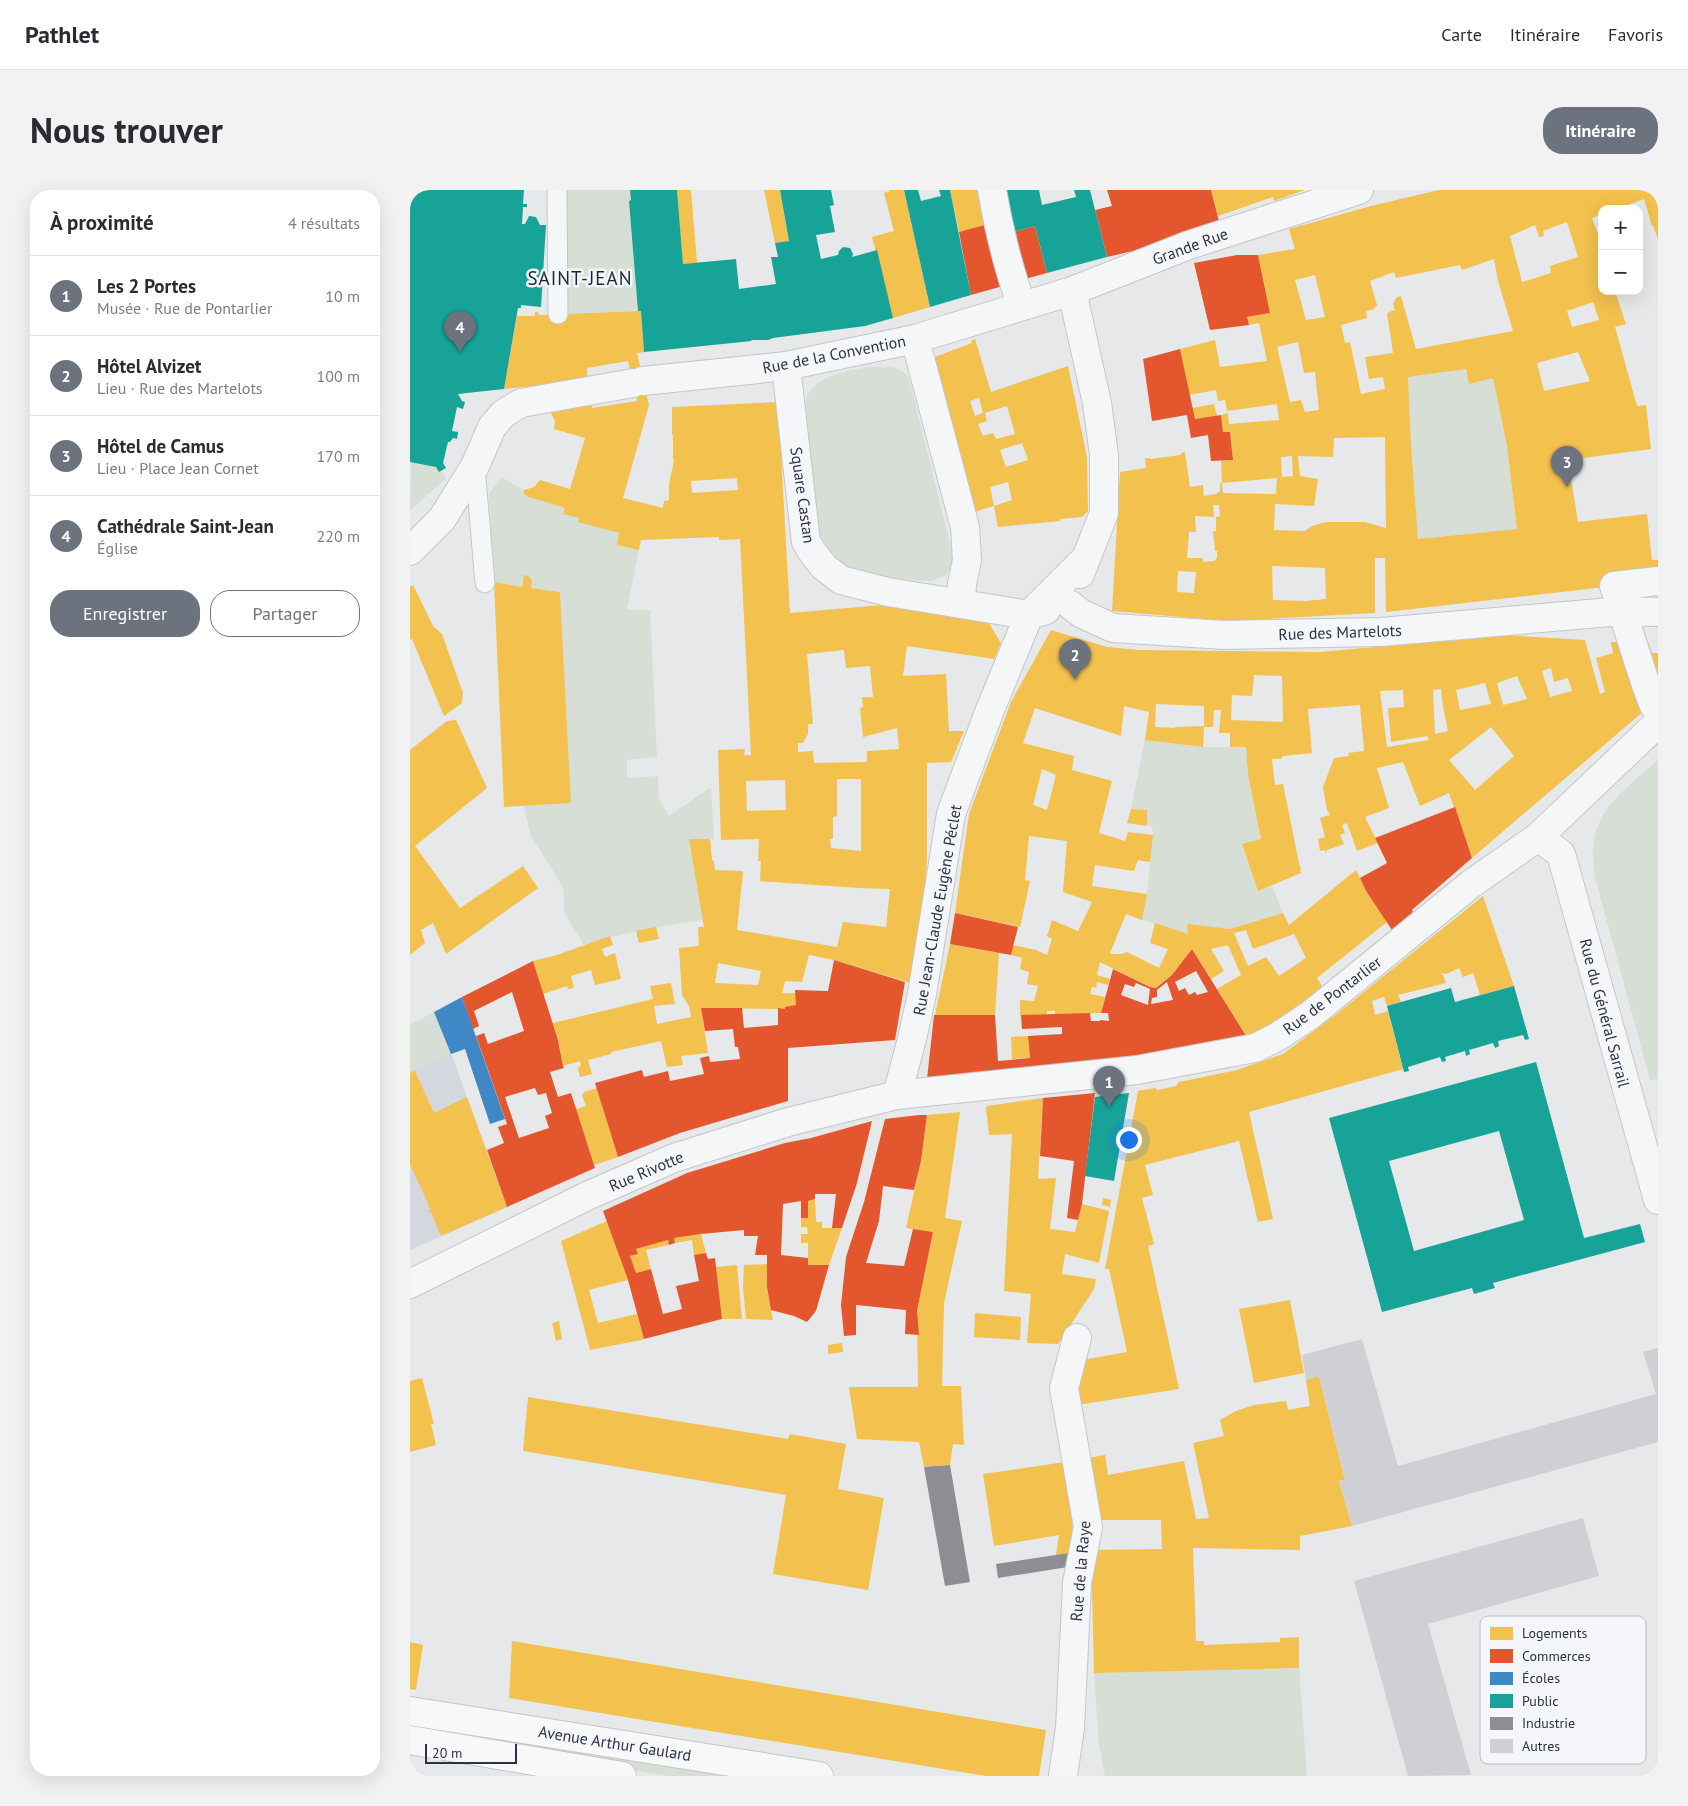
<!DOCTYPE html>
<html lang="fr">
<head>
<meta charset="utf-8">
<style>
	:root { --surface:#fff; --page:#f2f2f3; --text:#2b2b33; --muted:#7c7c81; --line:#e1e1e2; --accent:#6c737f }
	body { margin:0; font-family:"PT Sans",sans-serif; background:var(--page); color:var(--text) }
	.controls { position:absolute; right:15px; top:15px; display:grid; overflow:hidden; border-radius:10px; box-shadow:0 5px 20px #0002 }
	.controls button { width:45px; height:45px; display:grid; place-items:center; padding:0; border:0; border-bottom:1px solid var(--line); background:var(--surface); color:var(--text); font:25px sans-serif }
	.scale { position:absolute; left:15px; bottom:12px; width:92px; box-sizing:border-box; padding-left:5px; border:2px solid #2b3445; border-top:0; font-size:14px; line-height:18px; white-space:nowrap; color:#2b3445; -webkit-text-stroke:4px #f4f6f9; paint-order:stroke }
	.you { position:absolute; left:718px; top:949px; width:18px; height:18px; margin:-12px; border:4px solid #fff; border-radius:50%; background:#1a73e8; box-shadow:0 0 0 8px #1a73e833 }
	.badge { display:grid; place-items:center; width:32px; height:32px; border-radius:50%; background:var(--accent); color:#fff; font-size:16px; font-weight:700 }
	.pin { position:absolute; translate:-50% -41px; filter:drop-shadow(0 1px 2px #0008) }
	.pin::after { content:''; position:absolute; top:26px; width:18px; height:15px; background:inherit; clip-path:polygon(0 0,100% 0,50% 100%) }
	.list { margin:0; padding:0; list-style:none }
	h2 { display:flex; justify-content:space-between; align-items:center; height:65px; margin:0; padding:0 20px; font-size:21px }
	h2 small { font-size:16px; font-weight:400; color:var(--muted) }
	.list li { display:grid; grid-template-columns:32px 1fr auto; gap:15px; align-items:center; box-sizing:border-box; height:80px; padding:0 20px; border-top:1px solid var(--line) }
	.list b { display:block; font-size:19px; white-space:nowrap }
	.list p { margin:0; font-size:16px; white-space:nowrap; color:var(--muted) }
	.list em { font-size:16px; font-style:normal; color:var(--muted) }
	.actions { display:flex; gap:10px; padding:15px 20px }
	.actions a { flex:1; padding:11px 0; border:1px solid var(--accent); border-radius:20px; text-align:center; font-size:18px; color:var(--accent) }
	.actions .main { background:var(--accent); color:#fff }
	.map { position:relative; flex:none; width:1248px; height:1586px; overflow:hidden; border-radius:20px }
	header { display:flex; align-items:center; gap:30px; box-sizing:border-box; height:70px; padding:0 25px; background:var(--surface); border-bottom:1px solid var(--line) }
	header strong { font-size:24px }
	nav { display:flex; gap:28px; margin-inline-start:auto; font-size:18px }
	.intro { display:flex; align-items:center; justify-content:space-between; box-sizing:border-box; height:120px; padding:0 30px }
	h1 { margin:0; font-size:35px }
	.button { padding:12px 22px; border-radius:20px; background:var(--accent); color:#fff; font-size:18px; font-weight:700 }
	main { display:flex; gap:30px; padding:0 30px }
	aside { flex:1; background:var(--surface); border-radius:20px; box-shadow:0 5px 20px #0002 }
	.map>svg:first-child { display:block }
	.built { fill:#d4d7dd }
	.green { fill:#d6ded6 }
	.homes { fill:#f2c14e; fill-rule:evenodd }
	.shops { fill:#e4572e; fill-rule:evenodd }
	.schools { fill:#3f88c5 }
	.public { fill:#17a398; fill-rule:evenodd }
	.industry { fill:#8d8d92 }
	.building { fill:#ced0d3 }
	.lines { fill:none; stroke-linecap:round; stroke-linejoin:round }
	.lane-casing { stroke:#c4c6c8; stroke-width:21 }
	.street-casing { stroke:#c4c6c8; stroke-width:30 }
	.secondary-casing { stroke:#c4c6c8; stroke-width:30 }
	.lane { stroke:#f5f6f7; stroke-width:19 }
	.street { stroke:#f5f6f7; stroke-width:28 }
	.secondary { stroke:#f8f8f8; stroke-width:28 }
	.labels { text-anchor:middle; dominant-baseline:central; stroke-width:5; stroke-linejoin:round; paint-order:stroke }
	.street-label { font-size:16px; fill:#2b3445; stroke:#f4f6f9 }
	.quarter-label { font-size:19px; letter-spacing:1px; fill:#1d2536; stroke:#f4f6f9 }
	.key { fill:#f4f6f9; stroke:#b8bcc3; stroke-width:1 }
	.key-label { font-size:14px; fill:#2b3445 }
</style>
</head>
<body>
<header>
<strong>Pathlet</strong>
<nav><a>Carte</a><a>Itinéraire</a><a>Favoris</a></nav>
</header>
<div class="intro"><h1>Nous trouver</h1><a class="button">Itinéraire</a></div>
<main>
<aside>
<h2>À proximité<small>4 résultats</small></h2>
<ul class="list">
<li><span class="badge">1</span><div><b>Les 2 Portes</b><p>Musée · Rue de Pontarlier</p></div><em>10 m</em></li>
<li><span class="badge">2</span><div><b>Hôtel Alvizet</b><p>Lieu · Rue des Martelots</p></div><em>100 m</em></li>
<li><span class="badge">3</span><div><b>Hôtel de Camus</b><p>Lieu · Place Jean Cornet</p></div><em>170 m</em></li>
<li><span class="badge">4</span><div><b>Cathédrale Saint-Jean</b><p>Église</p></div><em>220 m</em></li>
</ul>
<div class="actions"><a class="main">Enregistrer</a><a>Partager</a></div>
</aside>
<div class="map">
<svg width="1248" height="1586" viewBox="0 0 1248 1586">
	<rect width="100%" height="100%" fill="#e6e8ea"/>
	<!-- built -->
	<path class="built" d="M41,863L97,1017L0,1060V883Z"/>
	<!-- green -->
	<path class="green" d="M154,0H220L221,10L219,11L228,121L156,124Z
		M459,177C475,177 490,174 499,188L542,362V377L535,386L521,391L476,388L444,380L426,372L413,354L403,317L395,219C394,187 435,181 459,177Z
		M1056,179L1059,193L1083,188L1097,256L1107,339L1008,349L1001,255L998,187Z
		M1,272L26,277L29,282L32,281L36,288L0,321Z
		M92,288L114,300V304L119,307L155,318L153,324L169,328V332L209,343L207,355L229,360L217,420H240L247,567L217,570V588L248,586L249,608L259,626L301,597L304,649H279L293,730C253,736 213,742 174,755L154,722V702L152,695L120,644L114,616L161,613L150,402L121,398L122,390L117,386H114L112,397L84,392L79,303Z
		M735,550L793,557H836L838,586L851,649L832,655L848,700L862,696L873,723L820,739L778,744L732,730L737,704L743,645L742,636H737V620L721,619Z
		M1248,570V889L1240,890L1186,691C1173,627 1205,608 1248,570Z
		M24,822L41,863L0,883V835Z
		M856,1478V1480L889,1478L897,1586H695L689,1554L684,1483Z
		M0,1526L359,1586H258L0,1542Z"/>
	<!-- homes -->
	<path class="homes" d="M267,0H281L287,73L273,74Z
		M354,0H370L379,51L365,53Z
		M479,0H494L520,117L483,128L462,47L484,41L474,3L480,1Z
		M540,0H571L579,36L549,42Z
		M801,0H895L864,11L863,7L808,26Z
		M1029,0H1248V49L1243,36H1242L1234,9L1207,19H1192V24L1182,28L1192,55V101H1205L1216,134L1205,137L1227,216L1236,215L1241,259L1158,270L1168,332L1237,324L1242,370H1248V391L976,422L975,368H965V423L819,431L702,421L710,282L736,278L735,268H739L740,269L771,265V263L775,262L780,297L793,295L794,306L806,304L810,301V293H812L813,303L866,304L867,288L812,293L811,271L823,270L820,242H813L811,225L818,223L819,234L869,230L867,214L817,221L815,210L808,211L806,200L779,205L770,159L805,150L810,177L857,171L849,133L839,135L837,127L860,123L848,65L885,59L879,39L961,16ZM1157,32L1168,67L1140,76L1141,83L1112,92L1100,46L1125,35L1129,47L1134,46L1133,41ZM1084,69L1088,91L1103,141L1006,159L991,106L987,107L983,114L985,120L977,123L983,163L955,167L959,189L973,187L975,199L951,204L940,152L935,153L931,135L957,128L956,121L964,119L967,115L960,91L984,82L986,88L1050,75L1052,80ZM905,85L915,127L896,130L885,90ZM1183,112L1189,130L1162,137L1157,121ZM888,152L894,183L905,182L909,220L895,222L891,210L880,212L867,157ZM1168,162L1180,191L1134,201L1127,173ZM1056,179L1059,194L1083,188L1097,256L1107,339L1008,349L1001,255L998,187ZM975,247L976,338L955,332H916L902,336L895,341L864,340L865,314L904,316L908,289L890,286L888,266L923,267L924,248ZM882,266L883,286L872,287L871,267ZM803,315H809L810,326L806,327V341H803L805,361H807V368L804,371L793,372V368H777L779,342H786L785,326L804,327ZM862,376L915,378L916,409L896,411L863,410ZM768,381L786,382L784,403L767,402Z
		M231,121L234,162L227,163L239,215L213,308L253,318L254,311L259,310V294L264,271L263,267V245H262V217L368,212L380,423L472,415L577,430L591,453L584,469L497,456L493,486L536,484L539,541H554L541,572L517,573V670L514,707L501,793L424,770L399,765L392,792L375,791L372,803H386V815L373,819L291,818L298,863L271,866L273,875L257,877L251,851L201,862V864L178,870L182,884L170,887L168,878L171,875L170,871L153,876L148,850L143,833L243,809L240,796L261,793L265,814L244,816L247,834L281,827L279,816L272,805L269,758L289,756L288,737H294L279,649H300L302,670L304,671L305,680L333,681L327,740L427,757L433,732L476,737L480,699L449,698L350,691L351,671H348L349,649L311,650L308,560L335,559L334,565H341L330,349L309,350V347L231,350L229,360L207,355L209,343L168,332L169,328L153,324L155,318L119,307L114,304V300L124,297L130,290L160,299L175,248L144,239L145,231L140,221L181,209L182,218L227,211L218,171L177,178L178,191L94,199L107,126H125V122H128L129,125ZM327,288L328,300L282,303L281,291ZM434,460L436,478L460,476L463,507H452L453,517L450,518L453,547L487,538L489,559L457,561V572L404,573L403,561L388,562V553H393L398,544V534H403L397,464ZM427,589H451V661L421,658L420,649H423V627L427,626ZM375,590L376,620L337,621L336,591ZM308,773L351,781L348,795L305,793Z
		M565,149L581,202L658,176L677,267L678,321L672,327L650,329V331L588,337L584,316L561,323L522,168L562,153L561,151ZM569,208L573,223L565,226L560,211ZM597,216L605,244L586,249L583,243L573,246L568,234L577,231L575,223ZM612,253L618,270L596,277L590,260ZM598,292L602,310L584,316L580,297Z
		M804,214L807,226L785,229L782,218Z
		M114,385L118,386L122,390L121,398L150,402L161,613L94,617L84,392L112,397Z
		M3,395L23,436L32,444L53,503L52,513L34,526L2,449L0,450V397Z
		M641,440L697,457L729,460L910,462L1095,445L1175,450L1190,504L1195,502L1186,468L1203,463L1201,452L1221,453L1222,456L1238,452L1242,463H1248V505L1241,515L1062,668L1039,603L1010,616L993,572L967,578L979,618L955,627L968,653L947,661L937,633L932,635L935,643L930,645L934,654L917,660L916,664L915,660L910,661L908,649L915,647L910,628L920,625L917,620L913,597L924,568L939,566L938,563L954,561L950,515L898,519L902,563L873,566L871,569H862L865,595L873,594L889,673L891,679H890L891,683L848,701L832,654L851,649L838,585L836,557H820V543H809L811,520H804L803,537H794V516L746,514L745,537L765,538V537L794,536L793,557L735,550L739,522L714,516L711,546L625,518L613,553L664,566L662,580L702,591L689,643L715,651L718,642L743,645L740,672L728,670L724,681L685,675L682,696L737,704L732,730L716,724L700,763L701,764H712L717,762L749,778L758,759L740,753L745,733L778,744L777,734L820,739L873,723L879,735L946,680L956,701L977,732L907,788L913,798L838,849L807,799L831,785L818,755L801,759L814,781L801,789L782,759L762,785L746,798L740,797L690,772L687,785L700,789L698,795L687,792L686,798L682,797L680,804L695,807L691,823L645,825V821H637V825H610V810L624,811L628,796L617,794L619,782L610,779L612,768L601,765L603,755L626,760L637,765L642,749L637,746L642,730L668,741L682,712L653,702L657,651L619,646L615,690L620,691L610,737L545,723L559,624L601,512ZM1141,478L1144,492L1158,488L1162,501L1140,507L1132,481ZM844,485L872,486L873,532L821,530L822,505L842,506ZM1107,486L1117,509L1093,515L1087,493ZM1075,493L1081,514L1050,520L1046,500ZM1031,499L1033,517L1038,541L1025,544L1023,500ZM993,500L994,517L978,518L981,552L1017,546L1019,550L977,557L970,501ZM1081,537L1104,566L1065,600L1039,570ZM632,579L646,585L637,620L623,615ZM836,740L843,759L884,744L896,768L869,786L856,767L838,776L824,743Z
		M46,530L77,598L5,656L50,718L113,676L128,698L36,764L23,733L11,740L15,753L0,765V560L37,531Z
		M721,619L737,620V636L717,633Z
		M1073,706L1104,796L1070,805L1063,783L1053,787L1049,778L1036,784L1032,783L1036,793L988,805L991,812L977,816L974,807L962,811L965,825L978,821L993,879L839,922L863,1029L848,1032L829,951L735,975L743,1005L732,1008L744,1054L738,1056L769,1199L667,1215L664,1200L672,1170L717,1162L699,1079H695L728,901L745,898L748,900L766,896L769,892L827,880L873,864L929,822Z
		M246,737L249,749L229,753L226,741Z
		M200,746L203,755L192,759L195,767L205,763L211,789L185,795L181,780L161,786L164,798L158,799L157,796L133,804L123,771L147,765Z
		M540,754L589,763L585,825H525Z
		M618,846L620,868L602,869L601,847Z
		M5,881L24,923L57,907L97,1017L31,1046L21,1022L19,1023L18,1021L21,1020L0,974V883Z
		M187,898L208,967L184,975L166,919L176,916L172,905L174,902Z
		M633,908L628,989L646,988L640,1039L665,1042L672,1014L699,1021L689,1073L655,1064L652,1084L686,1089L684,1099L648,1154L617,1153L621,1104L594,1101L602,944L579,945L576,918L577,916Z
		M550,922L535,1028L552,1031L534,1113L532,1196H551L554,1255L543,1254L540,1275L514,1277L509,1252L447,1249L439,1197H508L507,1121L523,1042L496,1038L511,971L517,925Z
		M693,1008L701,1010L700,1017L692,1015Z
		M405,1009L406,1032H412V1038H432L419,1075H398V1053H391V1044H398L397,1037H391V1028H398V1011Z
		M197,1031L218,1090L179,1100L188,1133L227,1124L234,1149L231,1150L180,1160L151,1051Z
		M291,1044L296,1063L284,1065L282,1050L265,1053L264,1048Z
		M258,1050L259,1055L236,1060L241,1079L226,1083L220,1066L228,1064L226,1059Z
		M357,1074V1097L363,1130L336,1129L333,1098L334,1075Z
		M327,1075L332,1129H312L306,1077Z
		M880,1110L894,1183L844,1193L829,1119Z
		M565,1123L611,1127L610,1150L564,1147Z
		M149,1131L152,1149L146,1151L142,1133Z
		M432,1153L433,1162L418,1164V1155Z
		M909,1186L935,1290L929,1291L942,1336L890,1346V1360L783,1358L786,1451H794V1455L870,1452V1448L889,1447V1478L684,1483L681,1360L752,1359L751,1330H691L678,1268L695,1265L698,1285L774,1271L786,1329L799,1328L783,1253L814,1246L810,1230L826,1221L844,1215L876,1211L878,1220L900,1216L896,1190Z
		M12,1188L24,1234H21L26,1255L0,1262V1191Z
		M118,1207L378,1249L380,1244L436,1254L428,1299L474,1308L458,1400L363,1384L376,1305L113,1261Z
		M655,1272L665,1318L659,1363L646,1365L649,1345L584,1356L573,1284Z
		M102,1451L636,1540L629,1586H576L99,1508Z
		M0,1452L13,1455L6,1500L0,1499Z"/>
	<!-- shops -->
	<path class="shops" d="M697,0H801L809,31L723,61L697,67L685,20L702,16Z
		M575,35L593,96L561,105L549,42Z
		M625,36L637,83L615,89L603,42Z
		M827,65H848L860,123L837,127L839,135L800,140L784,73Z
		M770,159L785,229L811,225L813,242H820L823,270L801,271L798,245L781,248L777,225L742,231L733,169Z
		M1045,617L1062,668L1002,720L1003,722L982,740L956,701L950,688L977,673L965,648Z
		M545,723L608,737L601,765L540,754Z
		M782,759L838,849L713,869L683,870L587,883L517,889L524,825H585L588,871L620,868L618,846L652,844V837L612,839L611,825L680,823L681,831H690V830L699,831L698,823H691L703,779L740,797L746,798L762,785ZM786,781L798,802L787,805L785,802L779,805L775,798L769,801L765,792ZM757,792L763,810L741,814L742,808L747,807V800ZM726,793L740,799L738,815L711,805L715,794L724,797Z
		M424,770L495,792L485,850L378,858V911L270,943L208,967L185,893L232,880L234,887L258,881L260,891L294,884L290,868L299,866L300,872L330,869L328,857H325L323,839L295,841L291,818H332L334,838L368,835V818L375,819V817L386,815L385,800L418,801Z
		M123,771L148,850L153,876L154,878L140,882L148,907L161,903L185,978L97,1017L77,960L94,953L88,937L97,934L66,846L74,843L78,854L114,841L102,802L64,821L69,836L63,839L52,807ZM125,898L128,905L136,903L142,923L135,926L139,938L109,948L95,907Z
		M685,903L672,1014L668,1030L657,1028L664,971L630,966L633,908Z
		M509,925H517L511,971L504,1000L473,996L469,1031L456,1073L494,1076L503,1039L523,1042L507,1121L509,1145L495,1144L496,1120L446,1115V1145L434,1146L431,1115L436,1067L454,1012L475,929Z
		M462,931L447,993L432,1038H422L426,1004H405V1009L398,1011V1028H391V1011L373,1014L371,1065L398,1068V1075H419L406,1121L397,1132L384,1126L361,1120L357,1097V1065H345L348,1046H334V1040L291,1044L264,1048L265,1053L259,1055L258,1050L226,1059L228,1064L220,1066L226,1083L241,1079L253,1124L272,1119L266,1096L289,1091L284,1065L296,1063L298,1069L305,1068L312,1129L234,1149L218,1090L193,1021L277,983L375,953L401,948Z"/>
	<!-- schools -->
	<path class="schools" d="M52,807L95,929L80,934L55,859L41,864L24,822Z"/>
	<!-- public -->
	<path class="public" d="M0,0H114L113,14H117V17H113L112,34H115L119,26L126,27L130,35H136L131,117L111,115V118H108L94,199L48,204L52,211L55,212L53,219L47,217L42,241L48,242L47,249L43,248L40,252H38L33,273L36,278L29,282L26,277L0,272Z
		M220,0H267L273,74L326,69L329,99L366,94L361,67H368L365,53L379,51L370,0H421L424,15L420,16L425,42L406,45L411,69L428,65L429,61L433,57L440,58L443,64L442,67L467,60L483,128L455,136L363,148L358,150H341L342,151L234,162L231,121H228L219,11L221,10Z
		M494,0H508L511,11L531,6L529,0H540L561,105L520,117Z
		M594,0H629L632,15L666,7L664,0H680L697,67L637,83L625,36L603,42Z
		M1104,796L1119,849L1115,850L1113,845L1088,851L1089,856L1085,858L1083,853L1059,860L1060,864L1056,866L1055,861L1035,867L1036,871L1032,872L1030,867L998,877L999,881L994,882L977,816L1041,798L1045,812Z
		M1126,872L1174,1048L1230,1034L1235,1052L1083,1093L1085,1098L1064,1104L1062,1098L972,1122L919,928ZM1089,941L1114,1030L1004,1061L979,971Z
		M719,903L704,991L675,986L685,907Z"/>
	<!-- industry -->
	<path class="industry" d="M540,1275L560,1392L535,1396L514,1277Z
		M659,1363L658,1377L588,1388L586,1374Z"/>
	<!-- building -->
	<path class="building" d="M952,1149L988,1276L1246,1204L1233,1162L1248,1158V1252L942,1336L929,1291L935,1290L909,1186L896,1190L892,1165Z
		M1173,1328L1189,1386L1018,1434L1061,1585L998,1586L944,1391Z"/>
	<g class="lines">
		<defs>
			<path id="lane" d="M147,0L148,124
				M65,276L75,393"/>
			<path id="street" d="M582,0C589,40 598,78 612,116
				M662,101L687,213L694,265V323L670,384
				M505,149L555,337L557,370L552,394L551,413
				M376,176L396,352L403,363L414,377L431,390L478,402L619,425L636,420
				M233,191L376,176L505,149L662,101L779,55L949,0
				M0,361L32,329L65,276L82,237L93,224L111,213L223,193
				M1248,391L1204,396L1236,495L1244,516L1248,521
				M659,414L672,424L703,438L814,445L971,442L1212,421L1248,422
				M1128,647L1151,664L1248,1010
				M487,905L502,849L512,804L541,624L580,520L619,425L676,368
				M0,1094L177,1006L264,968L378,932L487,905L727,880L845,858L867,847L899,826L1061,694L1128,647L1248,533
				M653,1586L660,1538L667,1393L678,1337L654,1198L667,1148"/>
			<path id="secondary" d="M0,1521L409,1586
				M0,1550L212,1586"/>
		</defs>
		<!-- lane casing -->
		<use href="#lane" class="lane-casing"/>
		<!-- street casing -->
		<use href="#street" class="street-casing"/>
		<!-- secondary casing -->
		<use href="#secondary" class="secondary-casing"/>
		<!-- lane -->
		<use href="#lane" class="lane"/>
		<!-- street -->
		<use href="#street" class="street"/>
		<!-- secondary -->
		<use href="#secondary" class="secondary"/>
	</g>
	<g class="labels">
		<!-- street labels -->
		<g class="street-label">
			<text transform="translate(780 56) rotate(-20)">Grande Rue</text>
			<text transform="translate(424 164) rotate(-11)">Rue de la Convention</text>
			<text transform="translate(393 305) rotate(82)">Square Castan</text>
			<text transform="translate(930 442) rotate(-2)">Rue des Martelots</text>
			<text transform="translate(527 720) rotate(-80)">Rue Jean-Claude Eugène Péclet</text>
			<text transform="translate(922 805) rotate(-37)">Rue de Pontarlier</text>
			<text transform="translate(1195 823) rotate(75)">Rue du Général Sarrail</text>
			<text transform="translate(236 981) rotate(-23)">Rue Rivotte</text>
			<text transform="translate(670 1381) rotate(-85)">Rue de la Raye</text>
			<text transform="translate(205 1553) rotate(9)">Avenue Arthur Gaulard</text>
		</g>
		<!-- quarter labels -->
		<g class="quarter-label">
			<text x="170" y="88">SAINT-JEAN</text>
		</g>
	</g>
	<!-- legend -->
	<rect x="1070" y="1426" width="166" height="148" rx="8" class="key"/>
	<rect x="1080" y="1437" width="23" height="13" fill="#f2c14e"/>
	<rect x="1080" y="1459" width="23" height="14" fill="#e4572e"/>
	<rect x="1080" y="1482" width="23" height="13" fill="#3f88c5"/>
	<rect x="1080" y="1504" width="23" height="14" fill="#17a398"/>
	<rect x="1080" y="1527" width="23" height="13" fill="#8d8d92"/>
	<rect x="1080" y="1549" width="23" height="14" fill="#ced0d3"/>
	<g class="key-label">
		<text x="1112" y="1448">Logements</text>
		<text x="1112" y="1471">Commerces</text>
		<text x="1112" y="1493">Écoles</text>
		<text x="1112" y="1516">Public</text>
		<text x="1112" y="1538">Industrie</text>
		<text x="1112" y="1561">Autres</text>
	</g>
</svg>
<div class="controls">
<button>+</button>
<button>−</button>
</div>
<div class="scale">20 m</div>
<div class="you"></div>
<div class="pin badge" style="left:699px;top:917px">1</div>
<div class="pin badge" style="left:665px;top:490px">2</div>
<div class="pin badge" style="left:1157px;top:297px">3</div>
<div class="pin badge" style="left:50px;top:162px">4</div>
</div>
</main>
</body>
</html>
